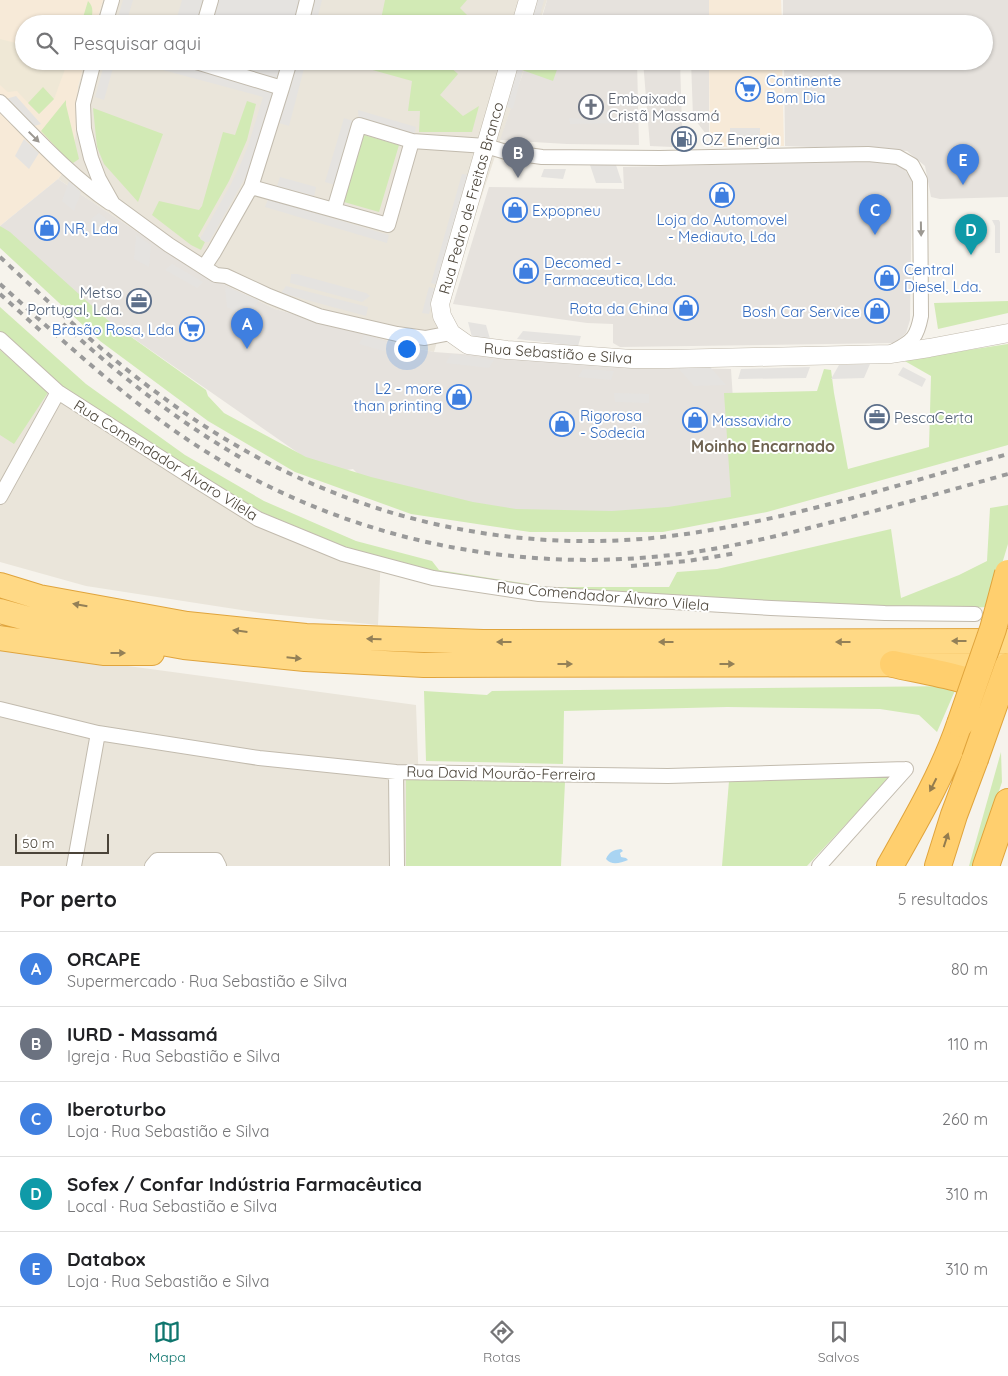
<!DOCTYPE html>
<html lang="pt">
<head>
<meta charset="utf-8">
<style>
	:root { --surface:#fff; --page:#f2f2f2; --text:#202124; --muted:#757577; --line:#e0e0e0; --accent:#0f766e }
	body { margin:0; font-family:Quicksand,sans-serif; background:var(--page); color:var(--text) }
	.scale { position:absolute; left:15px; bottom:12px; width:94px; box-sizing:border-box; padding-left:5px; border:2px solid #4b4439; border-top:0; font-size:14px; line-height:18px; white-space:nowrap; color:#4b4439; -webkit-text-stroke:4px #fff; paint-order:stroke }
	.you { position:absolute; left:406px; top:348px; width:18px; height:18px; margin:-12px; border:4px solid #fff; border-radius:50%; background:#1a73e8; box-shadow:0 0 0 8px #1a73e833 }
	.badge { display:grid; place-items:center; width:32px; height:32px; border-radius:50%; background:var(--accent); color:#fff; font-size:16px; font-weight:700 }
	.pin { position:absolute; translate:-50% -41px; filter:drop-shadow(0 1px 2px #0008) }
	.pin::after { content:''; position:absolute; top:26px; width:18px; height:15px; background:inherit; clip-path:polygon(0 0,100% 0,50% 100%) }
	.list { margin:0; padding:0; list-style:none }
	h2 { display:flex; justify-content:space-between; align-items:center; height:65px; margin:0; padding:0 20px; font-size:21px }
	h2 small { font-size:16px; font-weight:400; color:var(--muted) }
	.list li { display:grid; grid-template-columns:32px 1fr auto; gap:15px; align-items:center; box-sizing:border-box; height:75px; padding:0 20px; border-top:1px solid var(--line) }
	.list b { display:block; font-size:19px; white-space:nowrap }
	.list p { margin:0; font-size:16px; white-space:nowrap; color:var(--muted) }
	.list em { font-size:16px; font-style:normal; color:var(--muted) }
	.icon { flex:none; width:28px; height:28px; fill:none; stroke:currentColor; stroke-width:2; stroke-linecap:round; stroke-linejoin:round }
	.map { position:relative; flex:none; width:1008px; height:866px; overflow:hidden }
	.search { position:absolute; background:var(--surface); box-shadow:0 1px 4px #0004; left:15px; right:15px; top:15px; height:55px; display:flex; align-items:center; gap:12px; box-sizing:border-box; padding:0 18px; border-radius:28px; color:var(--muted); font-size:19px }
	.sheet { height:440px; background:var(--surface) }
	nav { display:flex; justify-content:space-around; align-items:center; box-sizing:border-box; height:70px; border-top:1px solid var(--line); background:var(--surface); font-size:14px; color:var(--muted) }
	nav a { display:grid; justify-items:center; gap:2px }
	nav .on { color:var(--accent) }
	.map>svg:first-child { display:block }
	.residential { fill:#eae5da }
	.commercial { fill:#f7ead8 }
	.industrial { fill:#e6e2dd }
	.education { fill:#efe8d6 }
	.green { fill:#d2eab5 }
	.parking { fill:#e5e3e0 }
	.water { fill:#a9d4f2 }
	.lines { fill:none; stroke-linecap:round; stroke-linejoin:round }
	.minor-casing { stroke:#c2bbae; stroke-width:16 }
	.tertiary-casing { stroke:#c2bbae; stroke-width:19 }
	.trunk-casing { stroke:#e0a43c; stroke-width:26 }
	.motorway-casing { stroke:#e0a43c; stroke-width:28 }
	.minor { stroke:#fff; stroke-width:14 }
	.tertiary { stroke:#fff; stroke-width:18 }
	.trunk { stroke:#ffd985; stroke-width:24 }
	.motorway { stroke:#ffcf6e; stroke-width:26 }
	.rail { stroke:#9a9a9a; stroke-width:4; stroke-dasharray:6 6; stroke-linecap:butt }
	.motorway-bridge-casing { stroke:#e0a43c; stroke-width:28; stroke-linecap:butt }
	.motorway-bridge { stroke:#ffcf6e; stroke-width:26 }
	.oneway { fill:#9c9892 }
	.oneway2 { fill:#938057 }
	.oneway3 { fill:#937c4e }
	.labels { text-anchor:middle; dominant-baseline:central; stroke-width:4; stroke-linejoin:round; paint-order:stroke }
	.shop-label { font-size:15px; fill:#366cbe; stroke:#fff; text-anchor:start }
	.worship-label { font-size:15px; fill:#5b616d; stroke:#fff; text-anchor:start }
	.service-label { font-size:15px; fill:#4e5e75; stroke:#fff; text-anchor:start }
	.street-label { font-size:15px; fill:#4b4439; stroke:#fff }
	.neighbourhood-label { font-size:16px; font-weight:bold; fill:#6e6250; stroke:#fff }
</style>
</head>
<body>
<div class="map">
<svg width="1008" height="866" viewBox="0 0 1008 866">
	<rect width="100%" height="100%" fill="#f6f3ec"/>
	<!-- residential -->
	<path class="residential" d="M103,0H547L539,24H96Z
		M85,61H527L469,234L434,352L414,348L275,309L191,268L58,179L74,158L78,87Z
		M0,321L73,383L235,490L381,552L378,625L261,613L86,586L0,562Z
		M0,643L128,666L416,705L422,866H0Z"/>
	<!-- commercial -->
	<path class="commercial" d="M0,0H103L96,24H24V61H85L78,87L74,158L58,179L0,226Z
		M709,0H781L782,24H709Z
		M709,61H782L784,146L710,147Z"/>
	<!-- industrial -->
	<path class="industrial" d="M547,0H709V24H540Z
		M783,0H1008V197L940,199L931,197L925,166L907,151L785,146L784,61H984V24H783Z
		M527,61H637L639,145L567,144L500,140Z
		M643,61H680L682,125L695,140V148L650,146Z
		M691,61H709V138L693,117Z
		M887,161L902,166L912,180L910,320L906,333L895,343L620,347L613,343V324L587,323L453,304L489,187L624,189L623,167Z
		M58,179L191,268L275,309L414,348L434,352L657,368L731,369L740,506L527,518L364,480L353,469L327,473L110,322L0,226Z"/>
	<!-- education -->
	<path class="education" d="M0,39L24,45V61H68L54,99L39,114L17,91L8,92L0,85Z"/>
	<!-- green -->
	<path class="green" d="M385,0H467L460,8L468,16L465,24H380Z
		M88,1C95,8 92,15 90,24H81Z
		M371,61H453L449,66L458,74L440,95L463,116L479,106L472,132H419L420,111H408L412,81L369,69Z
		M525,61H560L553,81L522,70Z
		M43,87L54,99L39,114L28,103Z
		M66,100V105L79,159L73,163L66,158L41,131Z
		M247,101L256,104L247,140L229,181L198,236L205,242L201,250L191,245L152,215L159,201L199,210L202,206L223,132L235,135Z
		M93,108L163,134L138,202L104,164L97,147Z
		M364,135L399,145L379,212L344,202Z
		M0,226L10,232L110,322L206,390L208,396L224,413L306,457L371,477L473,502L516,509L612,511L668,507L731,497L724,393L817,391L824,369L831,370L834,393L848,469L929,447L931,376L903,360L1008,344V445L767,512L663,532H530L411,514L295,472L208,421L100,341L0,248Z
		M1008,301V313L938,329L934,303Z
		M0,307L86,384L185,455L264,501L356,541L432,561L439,570L547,587H669L677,572L717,569L891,529L901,598L959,575L987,561L990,508L1008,505V544L989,607L902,610L545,590L451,576L353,550L261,512L215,486L64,387L0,331Z
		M0,350L47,392V394L14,444L0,435Z
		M957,686L937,732L919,715L880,709L727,707L564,711L563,764L426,761L424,691L487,695L492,691Z
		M1001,752L1002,782L974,866H969Z
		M890,777L807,866H722L729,781Z
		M484,779L565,782L561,866H406V780Z"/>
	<!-- parking -->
	<path class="parking" d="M123,0H133L126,24H116Z
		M182,0H322L316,24H175Z
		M535,0H544L539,19L538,24H528Z
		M105,61H115L104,100L95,97Z
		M165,61H306L289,126L279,123L285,103L271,99L262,131L251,164L244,180L209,242H205L200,239L231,184L241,163L248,146L263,97L163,70Z
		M518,61H525L513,109L505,106Z
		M16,96L41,124L31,127L6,99Z
		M358,110L416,127L414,137L359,121Z
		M344,118L353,121L335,185L325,182Z
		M569,118L628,121L625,123L570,124Z
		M730,128H760V136L730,137Z
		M24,139L39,153L29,169L15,156Z
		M590,165H616L622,183H596Z
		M544,169H566L563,179L541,177Z
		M462,174L470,175L438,285L431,283Z
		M280,177L316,187L314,196L277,186Z
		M69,181L81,192L74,211L62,201Z
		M268,199L389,235L387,243L265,207Z
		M99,213L118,228L109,234L91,219Z
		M992,220H999L1000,222V253H995V226Z
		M136,235L151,245L149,267L134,259L136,237L135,236Z
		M172,264L203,282L197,288L165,270Z
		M291,274H297L366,293L370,296L362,302L290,283Z
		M286,286L368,307L366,316L281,293Z
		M225,287L259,300L252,311L237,312L227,307Z
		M429,287L436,289L429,314L422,313Z
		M468,322L486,325L491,342L473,341Z
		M523,331L581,336L578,346L517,339Z
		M364,335L390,343L384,351L359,344Z
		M451,354L494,360L489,368L446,363Z
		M870,364L864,378L831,379L839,365Z
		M710,367L726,385L694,386L678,368Z
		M810,367L806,378L738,379L741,369Z
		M903,367L926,379L922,387L898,375Z
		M583,369L614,371L611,380L578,377Z
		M614,393L649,394V403L615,402Z
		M618,415L649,417L648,425L616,423Z"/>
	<!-- water -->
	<path class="water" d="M621,849L623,851L620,853L621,857L626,858L628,860C620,863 612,866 606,859C609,852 613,850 621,849Z"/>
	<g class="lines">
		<defs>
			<path id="minor" d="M105,24L112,0
				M204,24L211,0
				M301,24L307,0
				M94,61L83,104L84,129L91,158L99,179L113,204L169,245L216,275L226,276L269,296L319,316L397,334L425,338L451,333
				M193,61L282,88L290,61
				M0,102C35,137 69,175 110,203
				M412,141L486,146L506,152L542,157L660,158L868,154L898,157L912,165L920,180L921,316C917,337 913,341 894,351
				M251,187L388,225L412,141L359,125L334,210
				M204,267L214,252L251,187L282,88
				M0,339L58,392L194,479L258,519L343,554L433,578L539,594L771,608L885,613L975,614
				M0,497L58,392
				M0,709L98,733L259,758L396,772L668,776L906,769
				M396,772L397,866
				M74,866L98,733
				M152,866L157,860H216L219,866
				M819,866L906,769"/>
			<path id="tertiary" d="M521,24L528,0
				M510,61L440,304L442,316L451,333L468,345L507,350L632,359H668L890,354L929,348L1008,333"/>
			<path id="trunk" d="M0,585L39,597L187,624L306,636L483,642L1008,641
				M0,611L33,620L184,647L305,659L424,665L999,664
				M0,638L103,653H152"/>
			<path id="motorway" d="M893,664C918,670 977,679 995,693
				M890,866C916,820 943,774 960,724
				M938,866L954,815L975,759
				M986,866L1008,802"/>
		</defs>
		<!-- minor casing -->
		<use href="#minor" class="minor-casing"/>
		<!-- tertiary casing -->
		<use href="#tertiary" class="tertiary-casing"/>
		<!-- trunk casing -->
		<use href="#trunk" class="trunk-casing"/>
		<!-- motorway casing -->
		<use href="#motorway" class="motorway-casing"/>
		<!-- minor -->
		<use href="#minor" class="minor"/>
		<!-- tertiary -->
		<use href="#tertiary" class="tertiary"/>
		<!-- trunk -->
		<use href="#trunk" class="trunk"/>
		<!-- motorway -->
		<use href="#motorway" class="motorway"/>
		<!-- rail -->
		<path class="rail" d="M0,257C53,306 106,356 164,398C315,510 498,561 686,534C795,518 902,484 1008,454
			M0,284C61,339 122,396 191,442C337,538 514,577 687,553C745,545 802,530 859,515C909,502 958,488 1008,474
			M0,294L42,332
			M63,324C119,375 177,421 243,459
			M631,566L688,561L737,553"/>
		<defs>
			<path id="motorway-bridge" d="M960,724L993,629L1008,573
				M975,759L1008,666"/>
		</defs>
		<!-- motorway-bridge casing -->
		<use href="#motorway-bridge" class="motorway-bridge-casing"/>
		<!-- motorway-bridge -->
		<use href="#motorway-bridge" class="motorway-bridge"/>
	</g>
	<!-- one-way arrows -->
	<defs><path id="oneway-solid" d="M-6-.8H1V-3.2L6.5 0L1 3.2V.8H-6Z" transform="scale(1.25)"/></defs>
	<g class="oneway">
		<use href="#oneway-solid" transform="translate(34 137) rotate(45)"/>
		<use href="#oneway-solid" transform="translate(921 229) rotate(89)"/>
	</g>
	<g class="oneway2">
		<use href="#oneway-solid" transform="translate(80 605) rotate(-170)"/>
		<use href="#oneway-solid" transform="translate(240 631) rotate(-173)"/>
		<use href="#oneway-solid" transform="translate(374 639) rotate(-178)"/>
		<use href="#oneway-solid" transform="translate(959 641) rotate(180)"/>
		<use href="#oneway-solid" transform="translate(504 642) rotate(180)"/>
		<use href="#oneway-solid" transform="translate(666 642) rotate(180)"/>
		<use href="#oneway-solid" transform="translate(843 642) rotate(180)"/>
		<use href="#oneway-solid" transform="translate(118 653)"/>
		<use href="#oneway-solid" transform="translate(294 658) rotate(6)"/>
		<use href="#oneway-solid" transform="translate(565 664)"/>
		<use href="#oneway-solid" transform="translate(727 664)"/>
	</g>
	<g class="oneway3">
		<use href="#oneway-solid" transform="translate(933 785) rotate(117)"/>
		<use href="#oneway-solid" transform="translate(946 840) rotate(-72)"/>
	</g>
	<!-- icons -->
	<defs>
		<symbol id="supermarket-ring" viewBox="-11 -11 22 22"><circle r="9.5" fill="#fff" stroke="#3f7fe0" stroke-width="1.5"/><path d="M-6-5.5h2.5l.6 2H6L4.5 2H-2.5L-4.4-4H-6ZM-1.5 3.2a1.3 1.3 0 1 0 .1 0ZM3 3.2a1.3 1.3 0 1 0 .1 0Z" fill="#3f7fe0"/></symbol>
		<symbol id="church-ring" viewBox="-11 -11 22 22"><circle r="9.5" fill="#fff" stroke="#6b7280" stroke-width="1.5"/><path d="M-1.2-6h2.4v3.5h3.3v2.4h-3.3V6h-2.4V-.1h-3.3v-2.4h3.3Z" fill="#6b7280"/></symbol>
		<symbol id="fuel-ring" viewBox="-11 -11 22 22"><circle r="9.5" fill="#fff" stroke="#5c6f8a" stroke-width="1.5"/><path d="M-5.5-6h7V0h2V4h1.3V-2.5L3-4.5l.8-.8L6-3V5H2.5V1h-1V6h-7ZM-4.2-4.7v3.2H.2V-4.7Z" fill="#5c6f8a"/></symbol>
		<symbol id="shop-ring" viewBox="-11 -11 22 22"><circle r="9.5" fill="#fff" stroke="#3f7fe0" stroke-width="1.5"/><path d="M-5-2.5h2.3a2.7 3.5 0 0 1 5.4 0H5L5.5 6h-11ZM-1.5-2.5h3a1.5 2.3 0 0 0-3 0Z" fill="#3f7fe0"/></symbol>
		<symbol id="office-ring" viewBox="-11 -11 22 22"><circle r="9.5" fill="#fff" stroke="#5c6f8a" stroke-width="1.5"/><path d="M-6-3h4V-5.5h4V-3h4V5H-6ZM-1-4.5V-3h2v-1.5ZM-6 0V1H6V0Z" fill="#5c6f8a"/></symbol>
	</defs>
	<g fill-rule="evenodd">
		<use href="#supermarket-ring" x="734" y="75" width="28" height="28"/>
		<use href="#church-ring" x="577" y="93" width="28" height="28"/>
		<use href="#fuel-ring" x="670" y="125" width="28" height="28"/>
		<use href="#shop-ring" x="708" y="181" width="28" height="28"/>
		<use href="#shop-ring" x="501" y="196" width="28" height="28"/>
		<use href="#shop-ring" x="33" y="214" width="28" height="28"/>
		<use href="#shop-ring" x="512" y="257" width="28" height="28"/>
		<use href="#shop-ring" x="873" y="264" width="28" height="28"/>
		<use href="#office-ring" x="125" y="287" width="28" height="28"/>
		<use href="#shop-ring" x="672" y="294" width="28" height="28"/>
		<use href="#shop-ring" x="863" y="297" width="28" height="28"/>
		<use href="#supermarket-ring" x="178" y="315" width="28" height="28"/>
		<use href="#shop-ring" x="445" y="383" width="28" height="28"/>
		<use href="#office-ring" x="863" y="403" width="28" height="28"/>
		<use href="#shop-ring" x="681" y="406" width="28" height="28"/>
		<use href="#shop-ring" x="548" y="410" width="28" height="28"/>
	</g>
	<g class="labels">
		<!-- shop labels -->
		<g class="shop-label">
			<text x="766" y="80">Continente<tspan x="766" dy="17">Bom Dia</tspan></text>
			<text x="532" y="210">Expopneu</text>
			<text x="722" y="219" text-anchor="middle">Loja do Automovel<tspan x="722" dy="17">- Mediauto, Lda</tspan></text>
			<text x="64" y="228">NR, Lda</text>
			<text x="544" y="262">Decomed -<tspan x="544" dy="17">Farmaceutica, Lda.</tspan></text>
			<text x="904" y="269">Central<tspan x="904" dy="17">Diesel, Lda.</tspan></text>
			<text x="668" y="308" text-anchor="end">Rota da China</text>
			<text x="860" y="311" text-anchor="end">Bosh Car Service</text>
			<text x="174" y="329" text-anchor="end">Brasão Rosa, Lda</text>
			<text x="442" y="388" text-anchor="end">L2 - more<tspan x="442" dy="17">than printing</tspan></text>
			<text x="580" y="415">Rigorosa<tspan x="580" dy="17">- Sodecia</tspan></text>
			<text x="712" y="420">Massavidro</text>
		</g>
		<!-- worship labels -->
		<g class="worship-label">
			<text x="608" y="98">Embaixada<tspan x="608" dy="17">Cristã Massamá</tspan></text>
		</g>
		<!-- service labels -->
		<g class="service-label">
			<text x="702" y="139">OZ Energia</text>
			<text x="122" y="292" text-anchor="end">Metso<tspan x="122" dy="17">Portugal, Lda.</tspan></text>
			<text x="894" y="417">PescaCerta</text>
		</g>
		<!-- street labels -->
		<g class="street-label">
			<text transform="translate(471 198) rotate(-74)">Rua Pedro de Freitas Branco</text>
			<text transform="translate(558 353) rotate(4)">Rua Sebastião e Silva</text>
			<text transform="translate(166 460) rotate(32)">Rua Comendador Álvaro Vilela</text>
			<text transform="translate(603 596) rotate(5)">Rua Comendador Álvaro Vilela</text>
			<text transform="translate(501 773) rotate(1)">Rua David Mourão-Ferreira</text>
		</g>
		<!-- neighbourhood labels -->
		<g class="neighbourhood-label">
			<text x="763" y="446">Moinho Encarnado</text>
		</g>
	</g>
</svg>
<div class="scale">50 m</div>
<div class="you"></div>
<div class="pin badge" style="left:247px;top:349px;background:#3f7fe0">A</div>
<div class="pin badge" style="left:518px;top:178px;background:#6b7280">B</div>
<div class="pin badge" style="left:875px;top:235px;background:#3f7fe0">C</div>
<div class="pin badge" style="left:971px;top:255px;background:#0f9aa8">D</div>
<div class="pin badge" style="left:963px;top:185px;background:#3f7fe0">E</div>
<div class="search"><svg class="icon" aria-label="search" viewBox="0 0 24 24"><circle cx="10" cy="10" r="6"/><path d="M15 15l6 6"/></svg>Pesquisar aqui</div>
</div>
<section class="sheet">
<h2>Por perto<small>5 resultados</small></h2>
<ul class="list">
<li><span class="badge" style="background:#3f7fe0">A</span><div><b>ORCAPE</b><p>Supermercado · Rua Sebastião e Silva</p></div><em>80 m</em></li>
<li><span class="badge" style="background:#6b7280">B</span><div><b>IURD - Massamá</b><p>Igreja · Rua Sebastião e Silva</p></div><em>110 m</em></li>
<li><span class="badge" style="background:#3f7fe0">C</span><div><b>Iberoturbo</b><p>Loja · Rua Sebastião e Silva</p></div><em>260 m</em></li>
<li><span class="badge" style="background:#0f9aa8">D</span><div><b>Sofex / Confar Indústria Farmacêutica</b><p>Local · Rua Sebastião e Silva</p></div><em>310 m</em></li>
<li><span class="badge" style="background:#3f7fe0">E</span><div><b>Databox</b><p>Loja · Rua Sebastião e Silva</p></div><em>310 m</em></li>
</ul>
</section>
<nav>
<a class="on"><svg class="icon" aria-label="map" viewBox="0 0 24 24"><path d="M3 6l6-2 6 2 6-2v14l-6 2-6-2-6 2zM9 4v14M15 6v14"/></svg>Mapa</a>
<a><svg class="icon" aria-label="directions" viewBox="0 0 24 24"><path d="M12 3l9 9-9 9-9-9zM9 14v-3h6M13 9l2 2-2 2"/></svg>Rotas</a>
<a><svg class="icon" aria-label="saved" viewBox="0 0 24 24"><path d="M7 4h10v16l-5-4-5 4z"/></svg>Salvos</a>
</nav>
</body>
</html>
